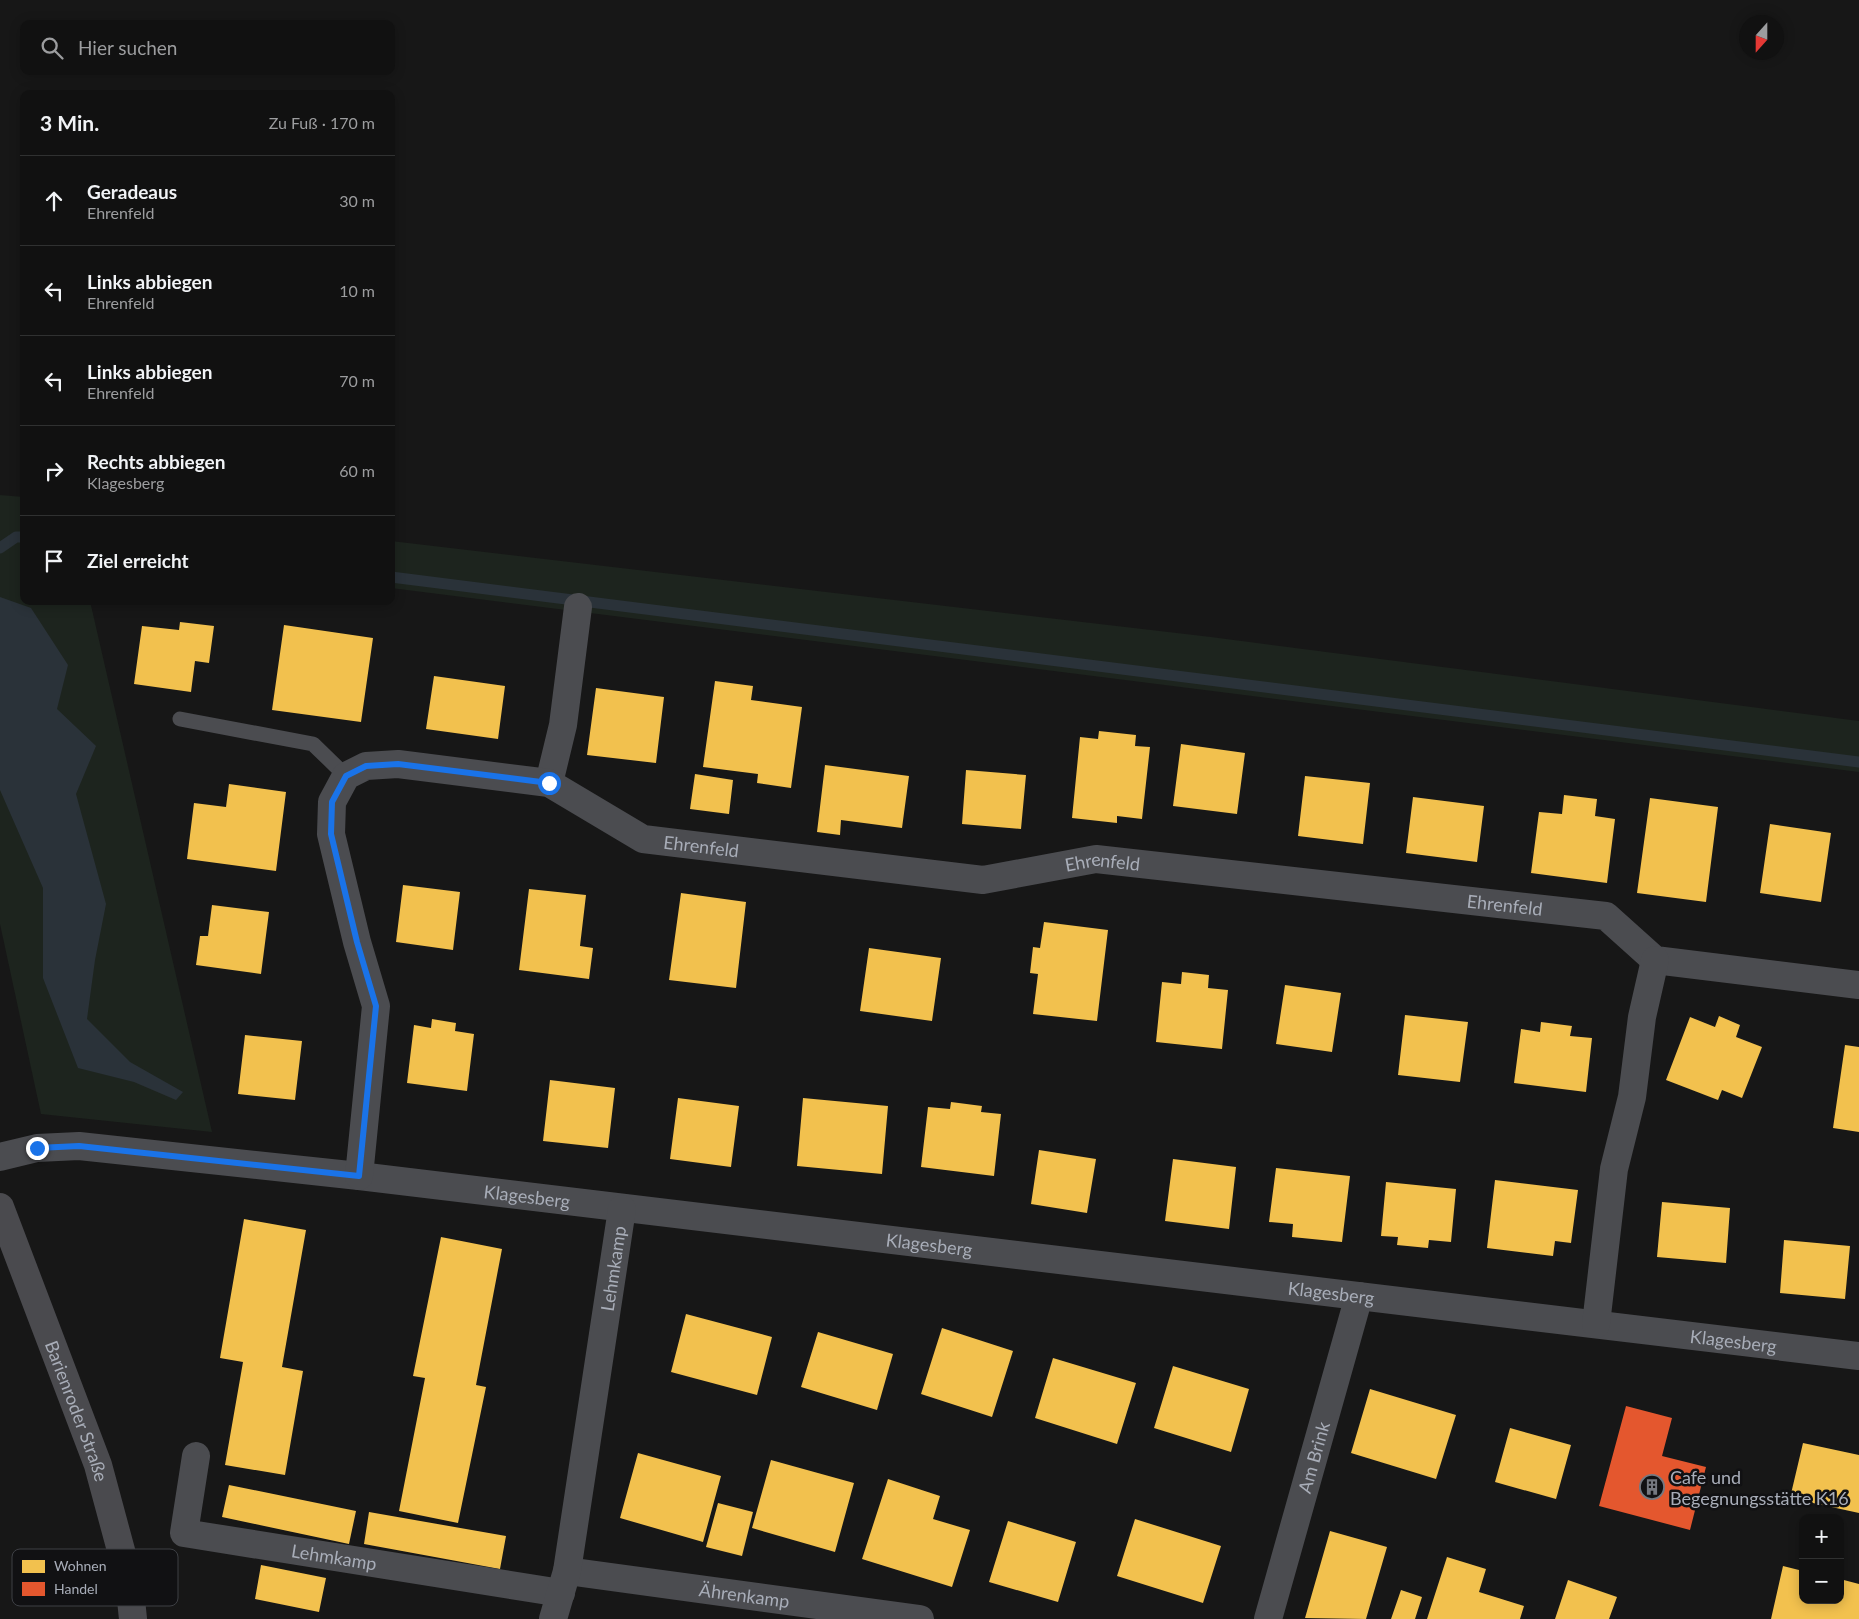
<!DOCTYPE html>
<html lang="de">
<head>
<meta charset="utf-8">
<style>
	:root { --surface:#111; --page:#1e1f1f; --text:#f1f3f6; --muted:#9c9d9f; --line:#303131 }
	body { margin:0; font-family:Lato,sans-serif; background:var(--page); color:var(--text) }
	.controls { position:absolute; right:15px; bottom:15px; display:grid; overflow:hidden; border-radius:10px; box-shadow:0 2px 12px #0003 }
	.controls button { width:45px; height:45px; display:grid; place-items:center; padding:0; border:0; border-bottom:1px solid var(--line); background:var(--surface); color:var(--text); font:25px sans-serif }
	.compass { position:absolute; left:1739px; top:15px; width:45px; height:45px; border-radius:50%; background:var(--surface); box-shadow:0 2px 12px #0003; rotate:201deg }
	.stop { position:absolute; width:15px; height:15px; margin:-11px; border:4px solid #1a73e8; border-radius:50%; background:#fff }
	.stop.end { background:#1a73e8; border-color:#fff; box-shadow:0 1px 5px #0008 }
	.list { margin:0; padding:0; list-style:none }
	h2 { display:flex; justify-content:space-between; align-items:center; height:65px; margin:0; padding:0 20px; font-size:21px }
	h2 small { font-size:16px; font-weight:400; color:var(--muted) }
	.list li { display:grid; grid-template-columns:32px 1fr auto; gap:15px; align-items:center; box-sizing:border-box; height:90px; padding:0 20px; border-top:1px solid var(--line) }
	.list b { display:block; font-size:19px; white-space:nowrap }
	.list p { margin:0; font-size:16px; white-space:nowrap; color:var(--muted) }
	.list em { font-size:16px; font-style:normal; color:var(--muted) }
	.icon { flex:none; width:28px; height:28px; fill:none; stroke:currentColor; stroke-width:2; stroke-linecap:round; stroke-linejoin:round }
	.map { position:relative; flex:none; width:1859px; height:1619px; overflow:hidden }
	.search { position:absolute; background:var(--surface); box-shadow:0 2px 12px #0003; left:20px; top:20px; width:375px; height:55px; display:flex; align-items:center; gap:12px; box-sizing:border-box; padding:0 18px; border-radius:10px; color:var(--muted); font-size:19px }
	.panel { position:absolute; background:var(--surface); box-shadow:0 2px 12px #0003; left:20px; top:90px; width:375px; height:515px; border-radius:10px }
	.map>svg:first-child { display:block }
	.green { fill:#1d241e }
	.water { fill:#2a3239 }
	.homes { fill:#f2c14e }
	.shops { fill:#e4572e }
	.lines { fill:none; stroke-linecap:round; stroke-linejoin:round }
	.stream { stroke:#2a3239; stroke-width:11 }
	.lane { stroke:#4b4c50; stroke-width:15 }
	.street { stroke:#4b4c50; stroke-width:28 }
	.secondary { stroke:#4a4a4e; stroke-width:28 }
	.route { stroke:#1a73e8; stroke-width:6 }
	.labels { text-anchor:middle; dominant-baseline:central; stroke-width:5; stroke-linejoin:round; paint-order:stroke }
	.street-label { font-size:18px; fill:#a8adb8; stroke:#111113 }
	.poi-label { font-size:18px; fill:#a8adb8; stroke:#111113; text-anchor:start }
	.key { fill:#111113; stroke:#3e4045; stroke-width:1 }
	.key-label { font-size:14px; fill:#a8adb8 }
</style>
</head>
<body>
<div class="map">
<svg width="1859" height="1619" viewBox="0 0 1859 1619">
	<rect width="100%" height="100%" fill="#171717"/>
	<!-- green -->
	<path class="green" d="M0,495L24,497V601H90L212,1132L41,1114L0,924Z
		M391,541L1211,637L1859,721V772L391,588Z"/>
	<!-- water -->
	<path class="water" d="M0,597L31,608L68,665L57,709L96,746L76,794L106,904L95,960L87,1019L130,1062L183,1092L176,1100L134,1082L78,1068L43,978V888L0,790Z"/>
	<!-- homes -->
	<path class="homes" d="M180,622L214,626L209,663L195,661L191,692L134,684L142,626L179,630Z
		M284,625L373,638L361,722L272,710Z
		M434,676L505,686L498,739L426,729Z
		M715,681L753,686L751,700L802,707L791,788L757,783L758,774L703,767Z
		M596,688L664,697L656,763L587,755Z
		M1099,731L1136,735L1135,746L1150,747L1142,819L1117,816V823L1072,818L1080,737L1098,739Z
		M1181,744L1245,753L1237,814L1173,806Z
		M825,765L909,776L902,828L841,820L840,835L817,832Z
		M966,770L1026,775L1021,829L962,824Z
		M695,774L733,780L729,814L690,809Z
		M1305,776L1370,783L1363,844L1298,836Z
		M229,784L286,792L276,871L187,859L194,803L226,807Z
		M1564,795L1597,799L1595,816L1615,819L1607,883L1531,873L1539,812L1562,814Z
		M1413,797L1484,806L1477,862L1406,853Z
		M1650,798L1718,807L1706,902L1637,893Z
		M1770,824L1831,833L1821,902L1760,893Z
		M403,885L460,892L453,950L396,942Z
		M529,889L586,895L580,946L593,948L589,979L519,970Z
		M681,893L746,902L736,988L669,980Z
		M212,905L269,912L261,974L196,965L200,936H208Z
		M1044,922L1108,930L1097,1021L1033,1014L1038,974L1030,973L1033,947L1040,948Z
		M869,948L941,958L932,1021L860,1011Z
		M1182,972L1209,975L1208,988L1228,990L1222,1049L1156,1042L1162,982L1181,984Z
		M1285,985L1341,993L1332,1052L1276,1044Z
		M1405,1015L1468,1022L1460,1082L1398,1075Z
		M1719,1016L1740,1025L1736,1037L1762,1047L1742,1098L1722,1090L1718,1100L1666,1080L1690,1017L1715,1027Z
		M432,1019L456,1023L455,1031L474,1034L467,1091L407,1083L414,1025L431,1028Z
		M1541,1022L1572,1026L1570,1036L1592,1038L1586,1092L1514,1083L1521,1029L1540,1032Z
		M245,1035L302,1041L295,1100L238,1094Z
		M1845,1045L1859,1047V1132L1833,1128Z
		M550,1080L615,1088L608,1148L543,1141Z
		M678,1098L739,1106L731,1167L670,1159Z
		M803,1098L888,1106L882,1174L797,1166Z
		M951,1102L982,1106L981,1112L1001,1114L994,1176L921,1167L928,1107L950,1109Z
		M1039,1150L1096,1159L1087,1213L1031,1204Z
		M1173,1159L1236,1167L1229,1229L1165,1221Z
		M1276,1168L1350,1176L1342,1242L1292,1237L1293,1224L1269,1222Z
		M1495,1180L1578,1190L1571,1243L1555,1241L1553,1256L1487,1248Z
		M1386,1182L1456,1189L1451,1242L1429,1240L1428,1248L1397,1245L1398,1237L1381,1236Z
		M1662,1202L1730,1208L1726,1263L1657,1257Z
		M244,1219L306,1230L282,1367L303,1371L285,1475L225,1465L243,1362L220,1358Z
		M441,1237L502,1249L476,1385L486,1387L458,1523L399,1511L425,1378L413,1376Z
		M1784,1240L1850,1246L1845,1299L1780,1293Z
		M686,1314L772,1337L757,1395L671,1372Z
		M942,1328L1013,1351L992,1417L921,1394Z
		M818,1332L893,1354L877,1410L801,1387Z
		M1053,1358L1136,1383L1117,1444L1035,1418Z
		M1173,1366L1249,1389L1231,1452L1154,1428Z
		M1370,1389L1456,1415L1436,1479L1351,1453Z
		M1510,1428L1571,1445L1556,1499L1495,1482Z
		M1803,1443L1859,1455V1513L1790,1498Z
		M638,1453L721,1476L703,1542L620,1518Z
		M771,1460L854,1483L835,1552L752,1528Z
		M888,1479L940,1496L933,1519L970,1530L952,1587L862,1559Z
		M229,1485L356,1511L349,1544L222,1517Z
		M718,1503L753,1512L742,1556L706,1547Z
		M369,1512L506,1536L500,1569L364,1544Z
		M1135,1519L1221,1546L1203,1603L1117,1576Z
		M1008,1521L1076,1542L1058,1602L989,1582Z
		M1330,1531L1387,1547L1366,1619L1305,1618Z
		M1447,1557L1486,1569L1479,1592L1524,1606L1520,1619H1427Z
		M261,1565L326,1578L319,1612L255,1599Z
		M1783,1566L1803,1571V1600H1840V1579L1859,1584V1619H1771Z
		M1568,1580L1617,1597L1609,1619H1555Z
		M1401,1590L1422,1597L1415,1619H1391Z"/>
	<!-- shops -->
	<path class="shops" d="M1626,1406L1672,1418L1662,1456L1706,1467L1690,1530L1599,1506Z"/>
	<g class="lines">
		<!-- stream -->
		<path class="stream" d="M0,548L16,537H24
			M391,577L1859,762"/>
		<!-- lane -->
		<path class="lane" d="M180,719L313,744L346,776"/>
		<!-- street -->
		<g class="street">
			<path d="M549,783L563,725L578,607"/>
			<path id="s1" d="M0,1157L37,1148L79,1146L359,1176L1859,1356"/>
			<path id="s2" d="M359,1176L376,1006L357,942L331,834L332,802L346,776L366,766L398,764L549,783L643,839L983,880L1096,859L1606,916L1655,960L1859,985"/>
			<path d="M1596,1324L1614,1169L1632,1097L1642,1017L1655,960"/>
			<path id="s3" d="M196,1456L184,1533L561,1593"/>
			<path id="s4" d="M567,1571L920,1619"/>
			<path id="s5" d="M553,1619L567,1571L622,1209"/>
			<path id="s6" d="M1268,1619L1359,1296"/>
		</g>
		<!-- secondary -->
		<path class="secondary" id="s7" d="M0,1207L98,1465L129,1580L133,1619"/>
	</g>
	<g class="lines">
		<!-- route -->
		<path class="route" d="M37,1148L79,1146L359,1176L376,1006L357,942L331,834L332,802L346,776L366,766L398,764L549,783"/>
	</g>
	<!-- icons -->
	<defs>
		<symbol id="building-ring" viewBox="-11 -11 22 22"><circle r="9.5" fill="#111113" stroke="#757880" stroke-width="1.5"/><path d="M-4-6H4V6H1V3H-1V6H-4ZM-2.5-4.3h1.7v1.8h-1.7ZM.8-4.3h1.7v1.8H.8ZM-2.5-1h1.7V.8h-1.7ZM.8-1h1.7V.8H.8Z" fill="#757880"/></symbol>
	</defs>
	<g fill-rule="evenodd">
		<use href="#building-ring" x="1638" y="1473" width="28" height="28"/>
	</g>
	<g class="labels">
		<!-- street labels -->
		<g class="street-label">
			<text stroke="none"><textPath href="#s2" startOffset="785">Ehrenfeld</textPath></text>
			<text stroke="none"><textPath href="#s2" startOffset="1190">Ehrenfeld</textPath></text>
			<text stroke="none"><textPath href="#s2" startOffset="1595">Ehrenfeld</textPath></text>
			<text stroke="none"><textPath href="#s1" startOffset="531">Klagesberg</textPath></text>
			<text stroke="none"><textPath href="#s1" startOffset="936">Klagesberg</textPath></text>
			<text stroke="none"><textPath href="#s5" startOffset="356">Lehmkamp</textPath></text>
			<text stroke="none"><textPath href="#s1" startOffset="1341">Klagesberg</textPath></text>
			<text stroke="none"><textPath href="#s1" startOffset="1746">Klagesberg</textPath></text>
			<text stroke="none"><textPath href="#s7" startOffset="218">Barienroder Straße</textPath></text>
			<text stroke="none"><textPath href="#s6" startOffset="168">Am Brink</textPath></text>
			<text stroke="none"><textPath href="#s3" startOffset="230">Lehmkamp</textPath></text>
			<text stroke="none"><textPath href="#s4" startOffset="179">Ährenkamp</textPath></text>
		</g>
		<!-- poi labels -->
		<g class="poi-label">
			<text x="1670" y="1477">Cafe und<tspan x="1670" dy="21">Begegnungsstätte K16</tspan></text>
		</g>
	</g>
	<!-- legend -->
	<rect x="12" y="1549" width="166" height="57" rx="8" class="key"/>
	<rect x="22" y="1560" width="23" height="13" fill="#f2c14e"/>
	<rect x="22" y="1582" width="23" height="14" fill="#e4572e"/>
	<g class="key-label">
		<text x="54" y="1571">Wohnen</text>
		<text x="54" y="1594">Handel</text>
	</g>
</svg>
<div class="controls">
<button>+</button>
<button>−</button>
</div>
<svg class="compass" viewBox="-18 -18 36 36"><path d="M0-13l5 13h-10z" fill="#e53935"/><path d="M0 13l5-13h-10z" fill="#9c9d9f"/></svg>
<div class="stop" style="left:549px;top:783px"></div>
<div class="stop end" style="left:37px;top:1148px"></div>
<div class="search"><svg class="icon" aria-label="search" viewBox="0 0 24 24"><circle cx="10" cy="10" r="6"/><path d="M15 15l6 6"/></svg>Hier suchen</div>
<section class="panel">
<h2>3 Min.<small>Zu Fuß · 170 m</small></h2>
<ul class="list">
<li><svg class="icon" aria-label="ahead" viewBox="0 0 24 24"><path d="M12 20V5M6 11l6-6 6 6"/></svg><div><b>Geradeaus</b><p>Ehrenfeld</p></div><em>30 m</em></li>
<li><svg class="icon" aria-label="left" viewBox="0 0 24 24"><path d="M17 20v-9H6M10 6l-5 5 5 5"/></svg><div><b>Links abbiegen</b><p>Ehrenfeld</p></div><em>10 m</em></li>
<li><svg class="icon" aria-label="left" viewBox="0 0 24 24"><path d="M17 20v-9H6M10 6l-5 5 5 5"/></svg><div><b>Links abbiegen</b><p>Ehrenfeld</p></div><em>70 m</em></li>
<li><svg class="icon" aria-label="right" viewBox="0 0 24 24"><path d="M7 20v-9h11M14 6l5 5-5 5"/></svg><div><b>Rechts abbiegen</b><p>Klagesberg</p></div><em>60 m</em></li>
<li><svg class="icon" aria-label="arrive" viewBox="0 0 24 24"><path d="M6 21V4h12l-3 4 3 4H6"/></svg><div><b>Ziel erreicht</b></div></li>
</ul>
</section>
</div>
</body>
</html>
